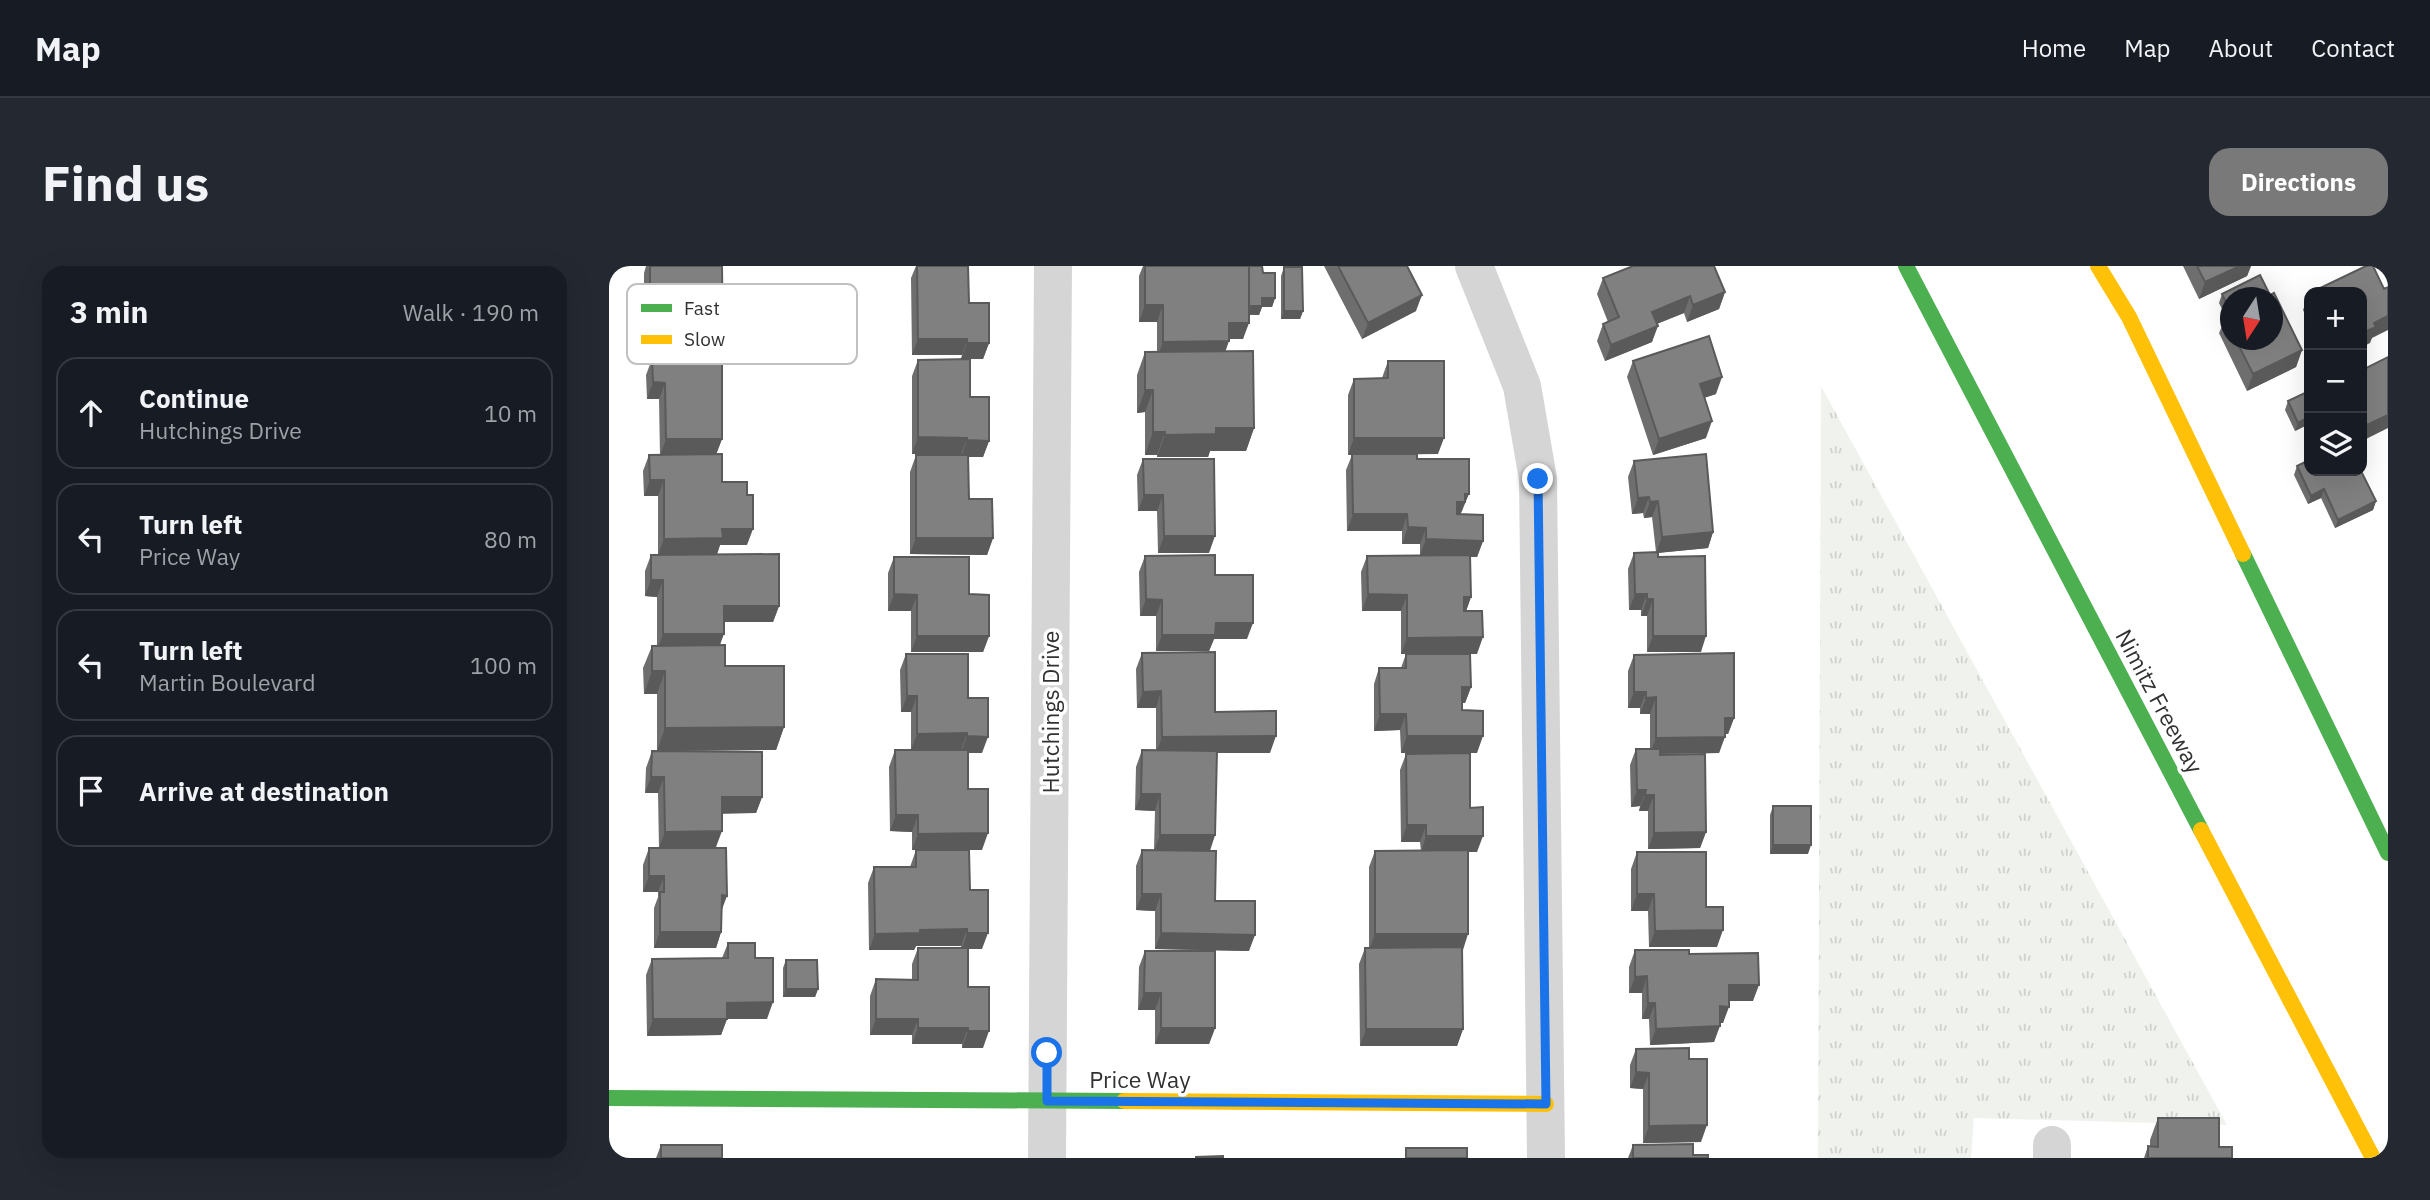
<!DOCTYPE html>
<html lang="en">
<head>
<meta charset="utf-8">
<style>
	:root { --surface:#171b24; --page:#242831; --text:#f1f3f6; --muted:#9ea1a6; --line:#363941; --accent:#797979 }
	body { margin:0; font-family:"IBM Plex Sans",sans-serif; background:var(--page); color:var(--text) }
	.controls { position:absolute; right:21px; top:21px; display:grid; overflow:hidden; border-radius:14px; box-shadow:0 7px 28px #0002 }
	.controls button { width:63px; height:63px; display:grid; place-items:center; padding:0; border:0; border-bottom:2px solid var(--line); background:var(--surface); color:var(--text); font:35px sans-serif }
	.compass { position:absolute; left:1611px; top:21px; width:63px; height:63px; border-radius:50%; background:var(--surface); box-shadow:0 7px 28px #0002; rotate:192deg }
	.stop { position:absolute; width:21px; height:21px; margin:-16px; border:5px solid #1a73e8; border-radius:50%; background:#fff }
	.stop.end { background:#1a73e8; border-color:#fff; box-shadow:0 2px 7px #0008 }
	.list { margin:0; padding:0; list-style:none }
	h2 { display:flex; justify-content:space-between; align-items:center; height:91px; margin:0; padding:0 28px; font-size:30px }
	h2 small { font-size:23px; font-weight:400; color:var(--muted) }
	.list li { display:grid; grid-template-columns:46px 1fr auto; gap:21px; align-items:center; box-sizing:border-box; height:112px; margin:0 14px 14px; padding:0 14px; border:2px solid var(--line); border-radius:21px }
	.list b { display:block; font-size:26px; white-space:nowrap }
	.list p { margin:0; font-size:23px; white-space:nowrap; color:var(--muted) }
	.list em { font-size:23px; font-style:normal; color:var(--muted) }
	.icon { flex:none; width:38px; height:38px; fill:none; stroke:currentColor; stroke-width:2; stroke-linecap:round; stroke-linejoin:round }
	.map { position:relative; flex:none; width:1779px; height:892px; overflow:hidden; border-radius:21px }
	header { display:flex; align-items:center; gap:42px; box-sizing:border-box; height:98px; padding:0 35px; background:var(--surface); border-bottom:2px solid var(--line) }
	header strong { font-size:33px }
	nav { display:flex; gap:38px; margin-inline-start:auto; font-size:24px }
	.intro { display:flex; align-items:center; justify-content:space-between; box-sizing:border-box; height:168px; padding:0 42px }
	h1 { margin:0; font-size:49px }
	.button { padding:18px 32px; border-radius:21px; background:var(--accent); color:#fff; font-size:24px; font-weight:700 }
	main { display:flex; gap:42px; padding:0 42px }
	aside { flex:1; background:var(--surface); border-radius:21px; box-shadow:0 7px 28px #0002 }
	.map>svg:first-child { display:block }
	.park { fill:url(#park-tufts) }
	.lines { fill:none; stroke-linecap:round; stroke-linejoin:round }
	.street { stroke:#d5d5d5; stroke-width:38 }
	.fast { stroke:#4caf50; stroke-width:16 }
	.slow { stroke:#ffc107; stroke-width:16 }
	.wall { fill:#6e6e6e; fill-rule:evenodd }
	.shaded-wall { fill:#5a5a5a }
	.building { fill:#808080; stroke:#5a5a5a; stroke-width:2 }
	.route { stroke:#1a73e8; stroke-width:9 }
	.labels { text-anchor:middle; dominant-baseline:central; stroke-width:7; stroke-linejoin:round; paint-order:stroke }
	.street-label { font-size:23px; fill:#313131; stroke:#fff }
	.key { fill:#fff; stroke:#c1c1c1; stroke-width:2 }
	.key-label { font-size:19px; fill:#313131 }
</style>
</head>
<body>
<header>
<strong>Map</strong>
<nav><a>Home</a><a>Map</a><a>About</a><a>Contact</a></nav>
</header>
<div class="intro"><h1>Find us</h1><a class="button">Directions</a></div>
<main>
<aside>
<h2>3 min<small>Walk · 190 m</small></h2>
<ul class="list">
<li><svg class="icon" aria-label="ahead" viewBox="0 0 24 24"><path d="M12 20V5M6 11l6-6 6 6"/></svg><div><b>Continue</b><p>Hutchings Drive</p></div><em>10 m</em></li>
<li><svg class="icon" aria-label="left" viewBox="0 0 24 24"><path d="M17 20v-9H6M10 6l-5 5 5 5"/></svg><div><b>Turn left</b><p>Price Way</p></div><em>80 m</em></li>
<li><svg class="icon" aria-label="left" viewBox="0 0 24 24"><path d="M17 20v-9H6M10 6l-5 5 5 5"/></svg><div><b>Turn left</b><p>Martin Boulevard</p></div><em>100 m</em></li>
<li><svg class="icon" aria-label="arrive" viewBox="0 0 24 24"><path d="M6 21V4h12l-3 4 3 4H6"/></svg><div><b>Arrive at destination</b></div></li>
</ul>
</aside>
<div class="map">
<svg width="1779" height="892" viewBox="0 0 1779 892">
	<defs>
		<pattern id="park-tufts" width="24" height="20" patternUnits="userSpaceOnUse" patternTransform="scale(1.75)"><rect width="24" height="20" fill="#f0f3ed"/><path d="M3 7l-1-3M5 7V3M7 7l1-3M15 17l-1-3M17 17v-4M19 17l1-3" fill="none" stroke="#ced1cc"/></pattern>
	</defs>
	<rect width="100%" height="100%" fill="#fff"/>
	<!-- park -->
	<path class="park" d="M1212,120L1618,859L1365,852L1362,892H1209Z"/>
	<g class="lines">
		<!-- street -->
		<path class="street" d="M865,0L913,120L929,213L937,892
			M438,892L444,0
			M1443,892V879"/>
		<!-- fast -->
		<path class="fast" d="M1297,0L1592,564
			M1634,288L1779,587
			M0,832L515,835"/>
		<!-- slow -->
		<path class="slow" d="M1489,0L1520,51L1634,288
			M1592,564L1764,892
			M515,835L937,838"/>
	</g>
	<!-- wall -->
	<path class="wall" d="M37,0H113L108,91H49V34H35V7Z
		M307,0H359L360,37L380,77L374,93H361V131L380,175L374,191H359L360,233L384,272L378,289L301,288V206L307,189H352V188H303V110L309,94L352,93L353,89H303L302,12Z
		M534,0H653L654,7L666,32L663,41H653L650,49H640L634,73H620L616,86L645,162L637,185H601L599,191H548V189H536V146L528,147V109L536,86H548V56H530V10Z
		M715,0H798L807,45L753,73Z
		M1574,0H1642L1638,10L1590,33Z
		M675,1L694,45L691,53H672V10Z
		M1651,9L1661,29L1665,27L1693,84L1687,101L1638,125L1610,67L1617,51L1610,37L1613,28ZM1621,32H1663V74H1621Z
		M994,12L1116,26L1110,43L1078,56L1075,47L1048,58L1043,76L996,95L988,75L994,58L999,56L988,28Z
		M1700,28V57L1694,44Z
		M1779,91L1753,175V104Z
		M43,93L113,173L107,188L113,216L138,279H111L108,288L170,340L164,356H115L111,379L116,400L175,461L167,484L48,485V428H35L34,402L43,380H48V331L36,330V305L42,289H49V230H35L34,205L40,189H51L50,133H38L37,109Z
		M779,95L829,188H808V193L854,244H853L851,249L874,275L868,291H861L862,331L857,345L868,388H861L862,421L856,437H853V444L868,487H792L791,464L765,465V418L770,402H792L797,388H792V345H753L752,306L758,290L811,289V278H793V265H738L737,204L743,189H739V129L745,113L773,112Z
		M1024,95L1107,128L1095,132L1097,172L1044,189L1018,111Z
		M1700,125V158L1686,165L1676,144L1679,135Z
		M534,193L600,287H549L548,245H529L528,209Z
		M1025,195L1104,266L1099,282L1049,287V291L1092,386H1038V350H1032V344H1020L1019,303L1025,287L1047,286L1043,251L1035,252L1034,247L1023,248L1019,211Z
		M1688,200L1767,235L1764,244L1726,262L1712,232L1699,238L1685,209Z
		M536,290L606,309L638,373H605L600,385H547V350H531L530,306Z
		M285,291L360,328L380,370L374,386H302V345H279V307Z
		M533,387L606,446L661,487H608L606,569L601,585L606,635L640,685L546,683V645L527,644V600L533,584H545L546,545L526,544L527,501L533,484H547V442H528L527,403Z
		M297,388L359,432L373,487H359V523L373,584H360L361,624L373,683H359V721L374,782H353V778H303V769H261V730L267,713L303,714V698L309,682H352V680H307L305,684H260L259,617L265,601H301L307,584H332H303V566L281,565L280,501L286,484H302V446H292L291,404Z
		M1025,389L1125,452L1119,468H1116L1110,487L1051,488L1097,566L1091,582L1039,583V545H1030L1031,540L1022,541L1021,499L1027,483H1041V448H1031V442H1019V405Z
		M43,485L153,531L147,547H113L107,581L50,582L49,527H36L37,502Z
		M797,488L861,542L868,586H859L853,684L854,763L848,780H751L750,698L756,682H760V601L766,585H812L811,576H792L791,504Z
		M1164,540L1199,588H1161V549Z
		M40,582L113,644L112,666L107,682H45V642L49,631V626H34V599Z
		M1028,586L1097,641L1108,681H1040L1039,645H1022V603Z
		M119,677L146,692L158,753H118L112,769L38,770L37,709L43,693L113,692Z
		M1026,684L1080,688L1144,735H1120L1114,757H1111L1105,776L1041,779L1040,753H1033V727H1020V701Z
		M536,685L606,762L600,778H546V744H529L530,701Z
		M177,694L209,723L206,731H174V702Z
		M1027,783L1080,793L1092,876L1034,877V823L1021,822V799Z
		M1549,852L1610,881L1623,892H1535L1539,880H1541V874Z
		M52,879V892H47Z
		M1024,879L1084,889L1099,892H1019Z"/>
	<!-- shaded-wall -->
	<path class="shaded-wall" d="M1631,0H1642L1638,10L1590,33L1596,16Z
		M41,18H55L49,34H35Z
		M1116,26L1110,43L1078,56L1084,39Z
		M813,29L807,45L753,73L759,57Z
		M1081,30L1075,47L1037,62L1043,46Z
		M653,32H666L663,41H653L650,49L634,48L637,40Z
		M536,39H554L548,56H530Z
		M675,45H694L691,53H672Z
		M1779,50V64L1763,72L1761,77L1753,81V67L1765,57Z
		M620,57H640L634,73H614Z
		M1049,60L1043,76L996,95L1002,79Z
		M309,73H358L353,89H303Z
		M55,75H114L108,91H49Z
		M620,75L614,92H548L554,76Z
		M358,77H380L374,93H352Z
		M1693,84L1687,101L1638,125L1644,108Z
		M1113,111L1107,128L1085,135L1091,118Z
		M44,116L56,117L50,133H38Z
		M536,124H544L536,146L528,147Z
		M1779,149V162L1753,175L1758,159Z
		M1700,151V158L1686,165L1689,157Z
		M1103,155L1097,172L1044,189L1050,173Z
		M607,162H645L637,185H601L599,191H548L556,169Z
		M544,166H556L548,189H536Z
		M309,171L358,172L352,188H303Z
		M745,172H835L829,188L739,189Z
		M57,173H113L107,189L51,190Z
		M358,174L380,175L374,191H352Z
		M41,214H55L49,230H35Z
		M1715,223L1712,232L1699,238L1702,230Z
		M856,228H860L850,252H842L848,236Z
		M535,229H554L548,245H529Z
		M1040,231L1034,247L1023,248L1029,232Z
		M1049,235L1043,251L1035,252L1041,236Z
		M1767,235L1764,244L1726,262L1729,254Z
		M744,248H798L793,265H738Z
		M799,261L817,262L811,278H793Z
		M113,263H144L138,279H111L108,288L49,289L55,273Z
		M1104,266L1099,282L1047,287L1053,271Z
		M555,270H606L600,287H549Z
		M307,272H384L378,289L301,288Z
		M817,273L874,275L868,291L811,289Z
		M42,314H54L48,331L36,330Z
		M285,328L308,329L302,345H279Z
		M759,328L798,329L792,345H753Z
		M1026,328H1038L1032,344H1020Z
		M855,331H862L856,348Z
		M537,333L553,334L547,350H531Z
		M1038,333H1044L1038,350H1032Z
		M115,340H170L164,356H109Z
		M607,357H644L638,373H605L600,385H547L553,369Z
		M54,368H115L109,384H48Z
		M308,370H380L374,386H302Z
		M1044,370H1097L1092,386H1038Z
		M874,371L868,388H792L798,372Z
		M43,405H56L48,428H35Z
		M853,421H862L856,437H847Z
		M552,425L547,442H528L534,426Z
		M1025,426H1037L1031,442H1019Z
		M298,430H308L302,446H292Z
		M1047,431L1041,448H1031L1037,432Z
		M771,448H797L791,464L765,465Z
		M1116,452H1125L1119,468H1110Z
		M175,461L167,484L48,485L56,462Z
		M358,467L352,484H302L308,468Z
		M358,470L379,471L373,487H352Z
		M667,470L661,487H547L553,471Z
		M798,470H874L868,487H792Z
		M1116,471L1110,487L1041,488L1047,472Z
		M42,511H55L49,527H36Z
		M1028,524H1037L1031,540L1022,541Z
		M532,528H551L546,545L526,544Z
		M1036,529H1045L1039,545H1030Z
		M113,531H153L147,547L107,548Z
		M287,549H309L303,566L281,565Z
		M798,559H817L811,576H792Z
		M113,565L107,581L50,582L56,566Z
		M1097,566L1091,582L1039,583L1045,567Z
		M379,567L373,584H303L309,568Z
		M551,569H606L600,586L545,585Z
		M817,570H874L868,586H812Z
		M1164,579H1202L1199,588H1161Z
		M40,610H55L49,626H34Z
		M533,628H552L546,645L527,644Z
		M1028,628H1045L1039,645H1022Z
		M113,629L118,630L112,646Z
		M358,663L352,680H307L305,684H260L266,668L311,664Z
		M1114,664L1108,681H1040L1046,665Z
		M51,666H112L107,682H45Z
		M358,667H379L373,683H353Z
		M552,667L646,669L640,685L546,683Z
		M766,668H859L854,684H760Z
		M1038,710L1033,727H1020L1026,711Z
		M1120,719H1150L1144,735H1114Z
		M177,723H209L206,731H174Z
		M535,727H552L546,744H529Z
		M164,736L158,753H118L112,769L38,770L44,753L118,737Z
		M1039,737H1046L1040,753H1033Z
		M1111,740L1120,741L1114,757H1105Z
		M267,753H309L303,769H261Z
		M1111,760L1105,776L1041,779L1047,763Z
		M309,762H359L353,778H303Z
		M552,762H606L600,778H546Z
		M757,763H854L848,780H751Z
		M359,765H380L374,782H353Z
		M1027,806L1040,807L1034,823L1021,822Z
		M1098,859L1092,876L1034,877L1040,860Z"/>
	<!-- building -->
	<path class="building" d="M41,0H113L114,75H55V18H41Z
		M308,0H359L360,37H380V77H358V73H309Z
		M536,0H640V57H620V75L554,76V39H536Z
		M640,0H653L654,7H666V32H653V40H640Z
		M729,0H798L813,29L759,57Z
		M1024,0H1105L1116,26L1084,39L1081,30L1043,46L1049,60L1002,79L994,58L1010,51L994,12Z
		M1588,0H1631L1596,16Z
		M1757,0H1764L1775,23L1779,21V50L1765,57L1767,61L1753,67V26H1703Z
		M675,1H693L694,45H675Z
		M1651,9L1661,29L1656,32H1621V45L1613,28Z
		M1665,27L1693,84L1644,108L1627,74H1663V32H1656Z
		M1621,48V63L1616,51Z
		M1100,70L1113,111L1091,118L1103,155L1050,173L1024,95Z
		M644,85L645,162H607V168L556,169V166H544V124H536V86Z
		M1779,91V149L1758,159L1753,150V104Z
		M43,93H113V173H57L56,117L44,116Z
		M361,93V131H380V175L358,174V172L309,171V94Z
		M779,95H835V172H745V113L779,112Z
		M1700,125V151L1689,157L1679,135Z
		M113,188V216H138V229H144V263H113L114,272L55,273V214H41L40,189Z
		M743,188H808V193H860V228H856V236H848V248L874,249V275L817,273V262L799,261L798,248H744Z
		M1097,188L1104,266L1053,271L1049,235L1041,236L1040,231L1029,232L1025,195Z
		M307,189H359L360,233H383L384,272H307Z
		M534,193H605L606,270H555L554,229H535Z
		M1700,194V205H1752L1767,235L1729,254L1715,223L1702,230L1688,200Z
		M1049,286V291L1096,290L1097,370H1044V333H1038V328H1026L1025,287Z
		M170,288V340H115V368H54V314H42V289Z
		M606,289V309H644V357H607L606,369H553V334L537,333L536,290Z
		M861,289L862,331H855V345H873L874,371L798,372V329L759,328L758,290Z
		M285,291H360V328L380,329V370H308V329L285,328Z
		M116,379V400H175V461L56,462V405H43V380Z
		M606,386V446L667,445V470L553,471L552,425L534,426L533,387Z
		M1125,387V452H1116V471L1047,472V431L1037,432V426H1025V389Z
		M297,388H359V432H379V471L358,470V467L308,468V430H298Z
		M797,388H861L862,421H853V444L874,445V470H798L797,448H771L770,402H797Z
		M1027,483H1051V489L1096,488L1097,566L1045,567V529H1036L1037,524H1028Z
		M286,484H359V523H379V567L309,568V549H287Z
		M533,484L608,485L606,569H551V528H532Z
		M43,485L153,486V531H113V565L56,566L55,511H42Z
		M861,487V542L874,541V570H817V559H798L797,488Z
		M1164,540H1202V579H1164Z
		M40,582H117L118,630L113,629L112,666H51V626H55V610H40Z
		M307,584H360L361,624H379V667H358V663L311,664V667L266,668L265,601H307Z
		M533,584L607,585L606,635H646V669L552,667V628H533Z
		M859,584V668H766V585Z
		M1028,586H1097V641H1114V664L1046,665L1045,628H1028Z
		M119,677H146V692H164V736L118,737V753H44L43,693L119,692Z
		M853,681L854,763H757L756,682Z
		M309,682H359V721H380V765H359V762H309V753H267V713L309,714Z
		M1026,684H1080V688L1149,687L1150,719H1120V741L1111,740V760L1047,763L1046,737H1039L1038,710L1026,711Z
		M536,685H606V762H552V727H535Z
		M177,694H208L209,723H177Z
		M1080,782V793H1098V859L1040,860V807L1027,806V783Z
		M1549,852H1610V881H1623V892H1539V880L1549,881Z
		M1084,878V889H1099V892H1024V879Z
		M52,879H113V892H52Z
		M797,882H858V892H797Z
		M614,890V892H587V891Z"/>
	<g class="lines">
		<!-- route -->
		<path class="route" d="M438,787V835L937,838L929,213"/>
	</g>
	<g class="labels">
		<!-- street labels -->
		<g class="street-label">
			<text transform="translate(1551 435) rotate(62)">Nimitz Freeway</text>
			<text transform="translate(441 446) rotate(-90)">Hutchings Drive</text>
			<text x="531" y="813">Price Way</text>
		</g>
	</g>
	<!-- legend -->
	<rect x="18" y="18" width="230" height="80" rx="10" class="key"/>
	<rect x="32" y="38" width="31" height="8" fill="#4caf50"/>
	<rect x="32" y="69" width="31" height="9" fill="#ffc107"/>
	<g class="key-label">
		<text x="75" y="49">Fast</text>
		<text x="75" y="80">Slow</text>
	</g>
</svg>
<div class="controls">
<button>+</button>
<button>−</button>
<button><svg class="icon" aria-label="layers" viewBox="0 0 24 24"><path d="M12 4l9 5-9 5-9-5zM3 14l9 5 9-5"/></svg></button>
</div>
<svg class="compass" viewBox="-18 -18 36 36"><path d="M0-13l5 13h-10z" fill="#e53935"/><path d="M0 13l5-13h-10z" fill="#9ea1a6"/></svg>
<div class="stop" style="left:438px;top:787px"></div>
<div class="stop end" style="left:929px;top:213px"></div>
</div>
</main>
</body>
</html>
